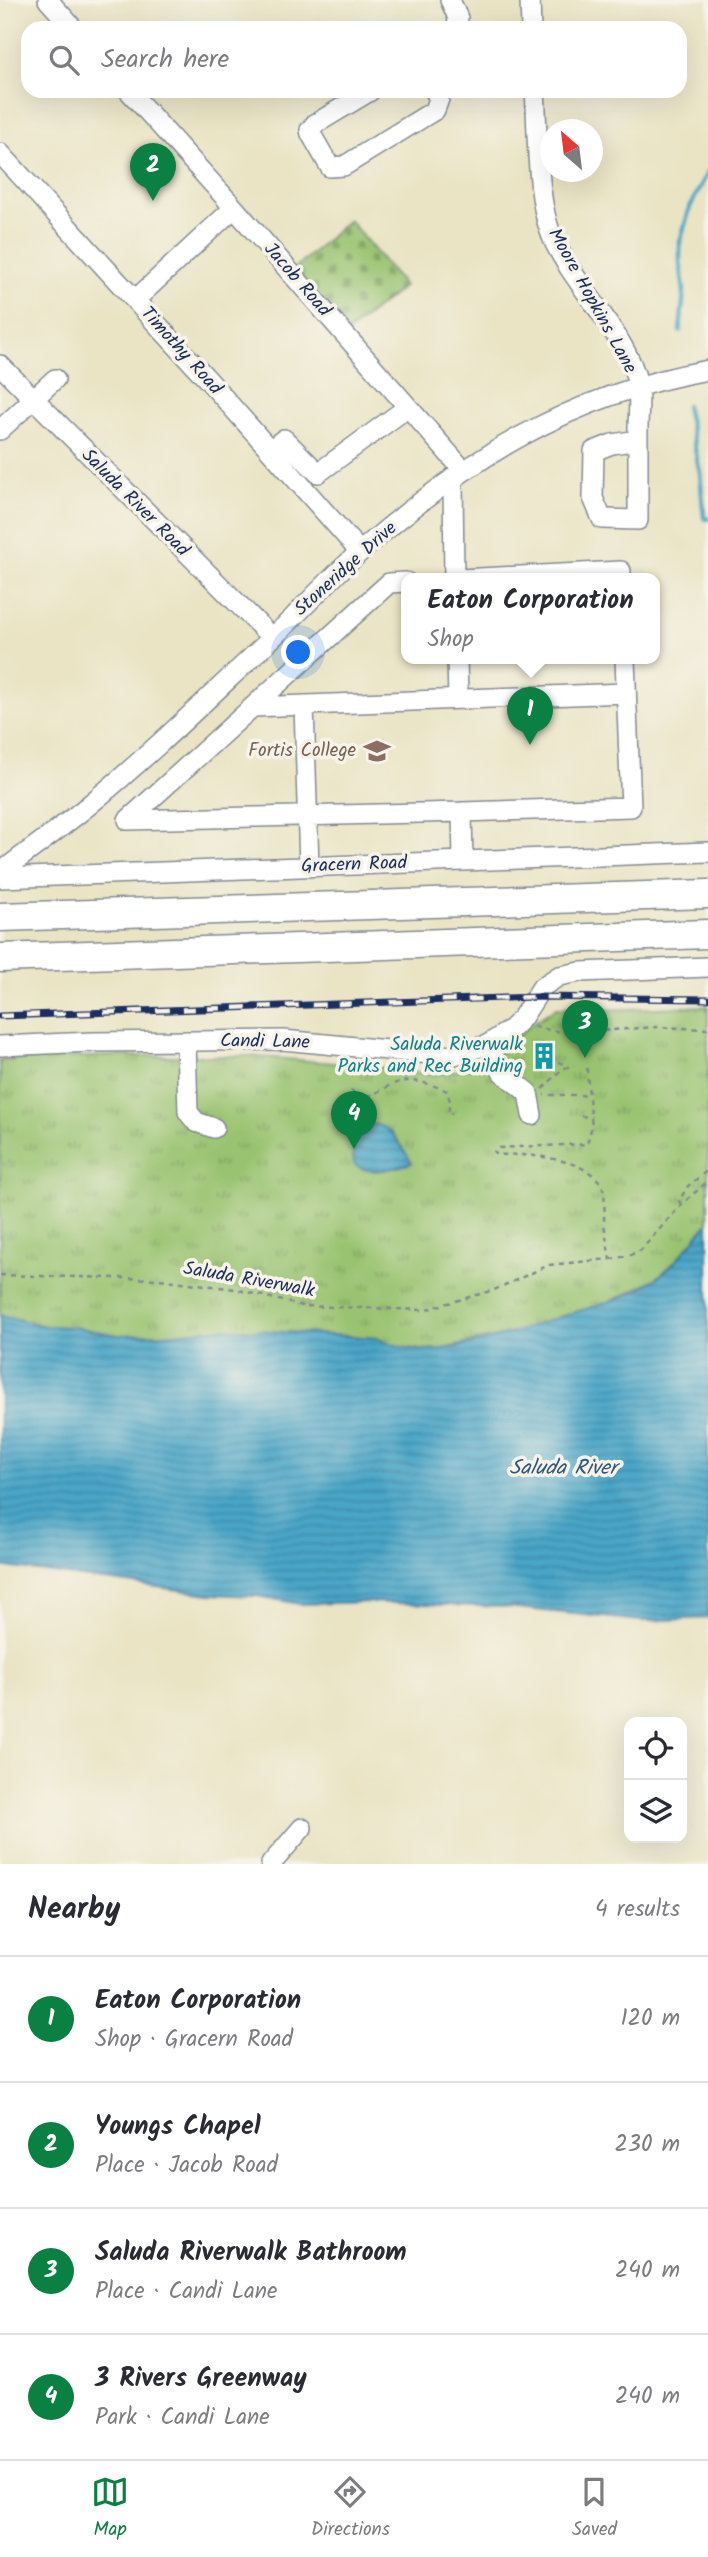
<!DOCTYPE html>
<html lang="en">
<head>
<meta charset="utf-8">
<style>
	:root { --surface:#fff; --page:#f7f7f7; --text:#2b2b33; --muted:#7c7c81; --line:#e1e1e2; --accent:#0b8043 }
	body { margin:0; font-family:Kalam,sans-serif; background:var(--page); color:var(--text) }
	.controls { position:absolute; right:21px; bottom:21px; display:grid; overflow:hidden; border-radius:14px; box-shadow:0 7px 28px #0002 }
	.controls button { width:63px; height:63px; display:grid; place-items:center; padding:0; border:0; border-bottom:2px solid var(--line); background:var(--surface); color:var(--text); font:35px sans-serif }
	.compass { position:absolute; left:540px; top:119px; width:63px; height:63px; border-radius:50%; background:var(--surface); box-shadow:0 7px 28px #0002; rotate:332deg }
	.you { position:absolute; left:299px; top:653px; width:24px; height:24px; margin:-18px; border:5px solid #fff; border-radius:50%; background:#1a73e8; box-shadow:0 0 0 10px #1a73e833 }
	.badge { display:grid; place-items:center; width:46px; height:46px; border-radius:50%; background:var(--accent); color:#fff; font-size:23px; font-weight:700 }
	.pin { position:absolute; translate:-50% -58px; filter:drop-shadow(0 2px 4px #0008) }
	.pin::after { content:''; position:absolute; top:37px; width:24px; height:21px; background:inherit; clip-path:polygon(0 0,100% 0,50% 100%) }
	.popup { position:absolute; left:401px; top:573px; width:259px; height:91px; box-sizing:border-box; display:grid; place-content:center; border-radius:14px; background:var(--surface); filter:drop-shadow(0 2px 5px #0005); font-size:23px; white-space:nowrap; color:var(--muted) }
	.popup b { font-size:26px; color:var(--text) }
	.popup::after { content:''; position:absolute; left:50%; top:100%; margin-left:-14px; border:14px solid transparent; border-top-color:var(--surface) }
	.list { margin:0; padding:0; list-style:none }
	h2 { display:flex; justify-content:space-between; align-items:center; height:91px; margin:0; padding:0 28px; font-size:30px }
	h2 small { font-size:23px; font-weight:400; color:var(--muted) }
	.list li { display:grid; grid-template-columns:46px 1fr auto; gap:21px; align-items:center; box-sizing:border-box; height:126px; padding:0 28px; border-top:2px solid var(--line) }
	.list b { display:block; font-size:26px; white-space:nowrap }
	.list p { margin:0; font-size:23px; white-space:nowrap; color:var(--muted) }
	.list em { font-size:23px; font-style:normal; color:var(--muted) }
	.icon { flex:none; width:38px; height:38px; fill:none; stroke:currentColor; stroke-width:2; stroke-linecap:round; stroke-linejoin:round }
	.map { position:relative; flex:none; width:708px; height:1864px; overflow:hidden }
	.search { position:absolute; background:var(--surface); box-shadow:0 7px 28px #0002; left:21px; right:21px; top:21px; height:77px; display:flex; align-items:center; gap:18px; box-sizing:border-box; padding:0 24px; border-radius:21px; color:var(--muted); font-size:26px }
	.sheet { height:595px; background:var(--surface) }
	nav { display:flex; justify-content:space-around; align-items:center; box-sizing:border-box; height:98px; border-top:2px solid var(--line); background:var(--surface); font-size:19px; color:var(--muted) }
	nav a { display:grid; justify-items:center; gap:4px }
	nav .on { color:var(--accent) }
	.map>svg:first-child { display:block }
	.cemetery { fill:url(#cemetery-stones); stroke:#5a7967; stroke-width:2 }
	.park { fill:url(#park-tufts); stroke:#5a7967; stroke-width:2 }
	.water { fill:url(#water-rules); stroke:#326a92; stroke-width:2 }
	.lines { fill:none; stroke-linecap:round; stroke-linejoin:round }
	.stream { stroke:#49a5c7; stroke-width:4.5 }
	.minor-casing { stroke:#828a92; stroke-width:22 }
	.highway-casing { stroke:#828a92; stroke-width:31 }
	.path { stroke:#828a92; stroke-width:2.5; stroke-dasharray:5 5; stroke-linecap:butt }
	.minor { stroke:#fff; stroke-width:19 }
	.highway { stroke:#fff; stroke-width:28 }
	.rail-casing { stroke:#1b2f5e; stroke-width:7 }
	.rail { stroke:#f7f3e8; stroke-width:4.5; stroke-dasharray:13; stroke-linecap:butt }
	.labels { text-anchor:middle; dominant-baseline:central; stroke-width:7; stroke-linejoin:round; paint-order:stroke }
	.street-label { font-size:19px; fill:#1b2f5e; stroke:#f7f3e8 }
	.education-label { font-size:19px; fill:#785e54; stroke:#f7f3e8; text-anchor:end }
	.culture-label { font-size:19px; fill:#0d838f; stroke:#f7f3e8; text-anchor:end }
	.water-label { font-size:21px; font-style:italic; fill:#2b5883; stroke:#f7f3e8 }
</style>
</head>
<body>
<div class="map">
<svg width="708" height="1864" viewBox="0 0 708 1864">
	<defs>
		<pattern id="cemetery-stones" width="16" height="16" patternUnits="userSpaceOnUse" patternTransform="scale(1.75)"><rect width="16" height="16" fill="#99c370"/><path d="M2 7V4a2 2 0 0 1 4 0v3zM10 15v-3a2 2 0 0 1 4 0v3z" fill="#7c9f5f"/></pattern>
		<pattern id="park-tufts" width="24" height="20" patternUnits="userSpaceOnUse" patternTransform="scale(1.75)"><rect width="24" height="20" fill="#99c370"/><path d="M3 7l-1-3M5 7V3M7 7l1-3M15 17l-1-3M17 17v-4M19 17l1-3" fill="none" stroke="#7c9f5f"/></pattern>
		<pattern id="water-rules" width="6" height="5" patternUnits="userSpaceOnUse" patternTransform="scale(1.75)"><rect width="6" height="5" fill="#49a5c7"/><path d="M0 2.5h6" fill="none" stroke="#3c87a5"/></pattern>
	</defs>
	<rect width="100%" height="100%" fill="#f7f3e8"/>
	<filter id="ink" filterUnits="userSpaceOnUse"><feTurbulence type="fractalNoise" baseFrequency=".0143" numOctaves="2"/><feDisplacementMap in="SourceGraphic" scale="14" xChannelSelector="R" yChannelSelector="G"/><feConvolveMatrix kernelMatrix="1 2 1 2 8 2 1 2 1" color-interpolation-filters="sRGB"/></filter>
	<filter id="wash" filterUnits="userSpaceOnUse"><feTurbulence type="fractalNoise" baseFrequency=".00686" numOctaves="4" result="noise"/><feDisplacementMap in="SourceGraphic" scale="28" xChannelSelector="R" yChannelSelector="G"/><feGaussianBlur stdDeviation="1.57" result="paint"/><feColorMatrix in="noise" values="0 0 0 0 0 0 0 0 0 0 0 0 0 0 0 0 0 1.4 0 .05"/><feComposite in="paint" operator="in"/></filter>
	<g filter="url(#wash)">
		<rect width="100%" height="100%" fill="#eae4c5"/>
		<!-- cemetery -->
		<path class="cemetery" d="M349,220L404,286L344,335L290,273Z"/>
		<!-- park -->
		<path class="park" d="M708,1006V1223L673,1264L655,1279L608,1303L509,1334L442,1349L421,1350L400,1347L377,1338L222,1328L166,1334L118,1335L74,1328L45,1326L0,1315V1060L112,1056H249L370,1066L436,1075L487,1064L531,1024L556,1008L600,1010Z"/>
		<!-- water -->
		<path class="water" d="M368,1124C392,1123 400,1145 412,1163C394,1168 369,1177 354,1164L351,1137L357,1130Z
			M708,1223V1618L642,1621L506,1607L368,1602L300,1604L257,1596L209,1594L0,1566V1315L45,1326L74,1327L118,1335L166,1334L222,1328L377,1338C392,1344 407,1350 423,1350C468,1350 511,1333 553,1319C588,1307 626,1301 657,1278C677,1263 691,1242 708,1223Z"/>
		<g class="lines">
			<!-- stream -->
			<path class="stream" d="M680,331L684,291L680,261V242L690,207L708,172
				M686,405L700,473L704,518L708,519"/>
		</g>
	</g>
	<g filter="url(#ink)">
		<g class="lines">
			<defs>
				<path id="minor" d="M48,0L73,28
					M450,0L458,18L457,28
					M530,0L531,28
					M129,91L229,202L463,470
					M370,91L315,124L310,130L311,134L330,167L344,166L435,110L439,99L435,91
					M535,91C538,134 536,201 553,239C573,284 631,340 638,386C640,400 638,415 638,429C638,459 638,489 638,520L602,519L593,498L594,451L612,444L638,440
					M0,153L209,381L360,552
					M135,300L234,208
					M0,365L272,638
					M0,430L55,379
					M270,450L284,439L318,473L408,407
					M453,478L454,579
					M459,579L621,571V579
					M406,582L389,583L128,820L462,812L463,861
					M457,659L458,699
					M304,705L309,867
					M253,707L626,693
					M462,812L631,807L625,659
					M0,873C29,850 60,829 89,805C151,754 210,696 269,641C300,612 328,580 360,552C463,461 572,394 708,370
					M0,878L708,852
					M186,1041L188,1112L196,1122L214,1128
					M487,1045L502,1072L528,1093L532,1115
					M0,1046L92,1042L283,1040L451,1056L487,1045L510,1030L522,1018L542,987L559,976L580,972L708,967
					M271,1864L302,1828"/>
				<path id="highway" d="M0,917L708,894
					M0,958L708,934"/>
			</defs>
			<!-- minor casing -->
			<use href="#minor" class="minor-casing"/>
			<!-- highway casing -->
			<use href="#highway" class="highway-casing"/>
			<!-- path -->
			<path class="path" d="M534,1027L567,1033L657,1027L708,1029
				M558,1062L568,1065
				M587,1068L589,1098
				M543,1089L562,1069L574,1065
				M351,1090L360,1099C374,1095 383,1088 396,1083C411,1077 433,1085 447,1091L450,1101L448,1113H452
				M581,1116L592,1117
				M681,1205L679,1201L688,1186L708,1170
				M610,1259L628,1256L641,1250L681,1205L708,1181
				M0,1275L159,1279L235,1289L303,1306L424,1310L494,1290L549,1265L610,1259C608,1246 605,1234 604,1221C604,1210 606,1199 603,1188C591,1158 526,1153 498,1155L494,1152L497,1148L587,1144L592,1126L589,1098L582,1095H544"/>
			<!-- minor -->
			<use href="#minor" class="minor"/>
			<!-- highway -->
			<use href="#highway" class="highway"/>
			<defs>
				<path id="rail" d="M0,1016L535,997L708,999"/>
			</defs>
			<!-- rail casing -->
			<use href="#rail" class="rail-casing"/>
			<!-- rail -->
			<use href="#rail" class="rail"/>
		</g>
	</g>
	<!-- icons -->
	<defs>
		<symbol id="university-bare" viewBox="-9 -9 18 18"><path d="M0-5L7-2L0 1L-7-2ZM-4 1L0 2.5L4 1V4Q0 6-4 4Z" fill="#8d6e63" stroke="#f7f3e8" stroke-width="2.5" paint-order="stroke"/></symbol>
		<symbol id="building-bare" viewBox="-9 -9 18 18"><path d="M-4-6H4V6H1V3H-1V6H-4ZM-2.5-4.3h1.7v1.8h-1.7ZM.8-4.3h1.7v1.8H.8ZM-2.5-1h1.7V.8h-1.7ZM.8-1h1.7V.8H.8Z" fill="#0f9aa8" stroke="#f7f3e8" stroke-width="2.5" paint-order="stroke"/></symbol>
	</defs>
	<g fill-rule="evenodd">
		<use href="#university-bare" x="358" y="732" width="38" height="38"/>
		<use href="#building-bare" x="525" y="1037" width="38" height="38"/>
	</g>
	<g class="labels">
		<!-- street labels -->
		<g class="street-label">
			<text transform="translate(297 280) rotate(49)">Jacob Road</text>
			<text transform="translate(592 301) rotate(61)">Moore Hopkins Lane</text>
			<text transform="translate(181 351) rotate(48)">Timothy Road</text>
			<text transform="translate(135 503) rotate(45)">Saluda River Road</text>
			<text transform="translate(346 569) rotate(-42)">Stoneridge Drive</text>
			<text transform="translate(354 865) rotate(-2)">Gracern Road</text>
			<text transform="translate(265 1042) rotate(1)">Candi Lane</text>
			<text transform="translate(249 1280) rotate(10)">Saluda Riverwalk</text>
		</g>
		<!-- education labels -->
		<g class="education-label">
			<text x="356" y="751">Fortis College</text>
		</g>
		<!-- culture labels -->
		<g class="culture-label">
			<text x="523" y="1045">Saluda Riverwalk<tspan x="523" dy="22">Parks and Rec Building</tspan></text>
		</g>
		<!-- water labels -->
		<g class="water-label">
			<text x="563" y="1468">Saluda River</text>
		</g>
	</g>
</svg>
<div class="controls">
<button><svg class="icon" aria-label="locate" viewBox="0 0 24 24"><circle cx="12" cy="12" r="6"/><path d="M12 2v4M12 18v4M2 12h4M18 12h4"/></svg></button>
<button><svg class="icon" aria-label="layers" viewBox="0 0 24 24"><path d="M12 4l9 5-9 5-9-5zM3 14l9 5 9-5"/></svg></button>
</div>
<svg class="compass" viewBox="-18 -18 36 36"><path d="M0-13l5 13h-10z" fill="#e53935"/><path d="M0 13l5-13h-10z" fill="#7c7c81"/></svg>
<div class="you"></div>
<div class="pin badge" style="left:530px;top:745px">1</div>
<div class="popup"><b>Eaton Corporation</b>Shop</div>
<div class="pin badge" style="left:153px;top:201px">2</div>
<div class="pin badge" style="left:585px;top:1058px">3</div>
<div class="pin badge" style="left:354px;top:1149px">4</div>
<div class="search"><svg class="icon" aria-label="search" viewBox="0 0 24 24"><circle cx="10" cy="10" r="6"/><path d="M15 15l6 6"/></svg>Search here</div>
</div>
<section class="sheet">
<h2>Nearby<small>4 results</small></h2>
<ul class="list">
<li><span class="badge">1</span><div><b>Eaton Corporation</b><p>Shop · Gracern Road</p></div><em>120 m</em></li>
<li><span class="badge">2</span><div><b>Youngs Chapel</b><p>Place · Jacob Road</p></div><em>230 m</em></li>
<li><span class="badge">3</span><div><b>Saluda Riverwalk Bathroom</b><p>Place · Candi Lane</p></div><em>240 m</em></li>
<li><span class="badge">4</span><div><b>3 Rivers Greenway</b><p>Park · Candi Lane</p></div><em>240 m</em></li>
</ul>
</section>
<nav>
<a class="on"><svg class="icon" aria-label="map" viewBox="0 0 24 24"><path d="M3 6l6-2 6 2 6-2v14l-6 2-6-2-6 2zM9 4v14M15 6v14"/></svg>Map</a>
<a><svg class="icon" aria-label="directions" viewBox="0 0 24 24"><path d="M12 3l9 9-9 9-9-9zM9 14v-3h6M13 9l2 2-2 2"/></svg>Directions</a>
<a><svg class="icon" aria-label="saved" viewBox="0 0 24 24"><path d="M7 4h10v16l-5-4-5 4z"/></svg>Saved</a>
</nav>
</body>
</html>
